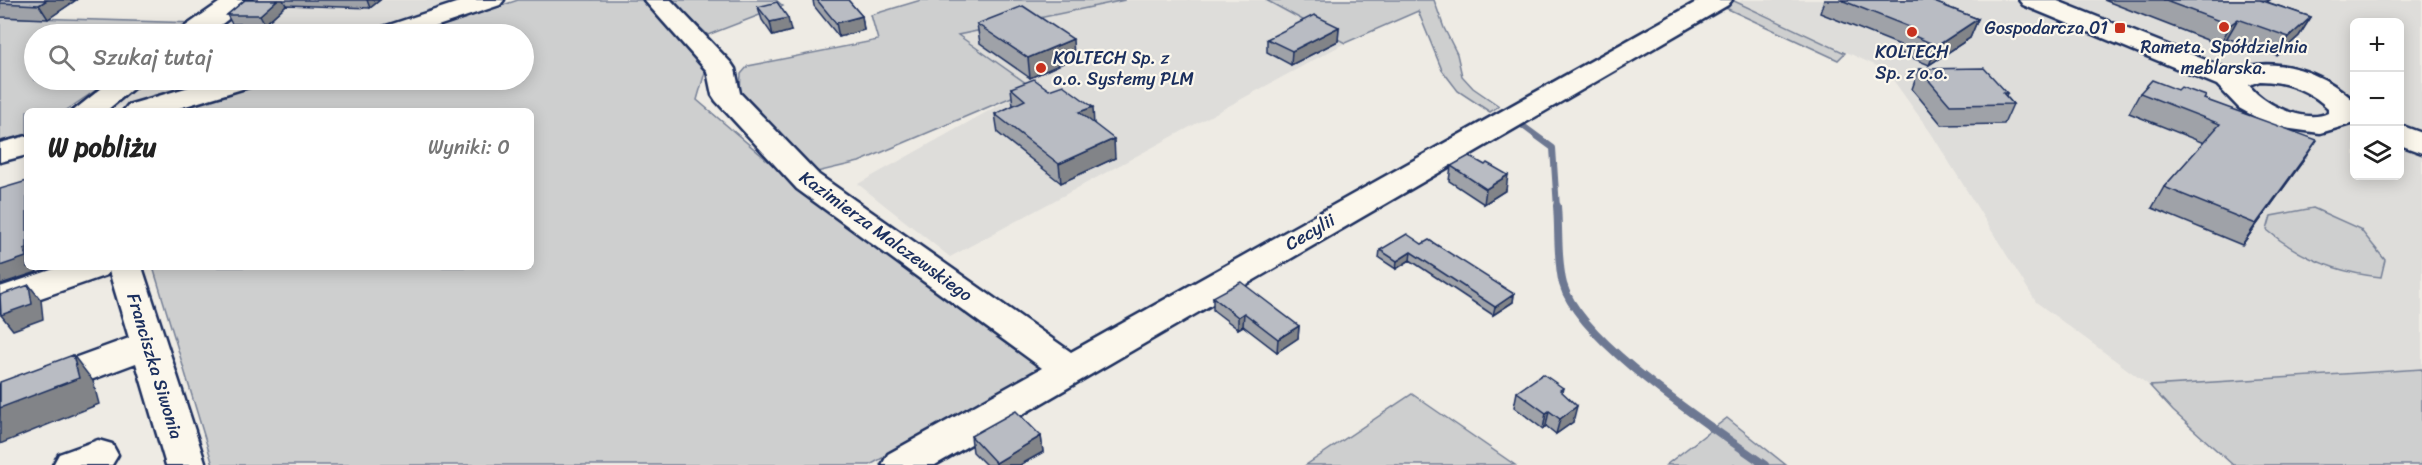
<!DOCTYPE html>
<html lang="pl">
<head>
<meta charset="utf-8">
<style>
	:root { --surface:#fff; --page:#f6f6f6; --text:#222; --muted:#767676; --line:#e0e0e0 }
	body { margin:0; font-family:Sriracha,sans-serif; background:var(--page); color:var(--text) }
	.controls { position:absolute; right:18px; top:18px; display:grid; overflow:hidden; border-radius:9px; box-shadow:0 3px 15px #0003 }
	.controls button { width:54px; height:54px; display:grid; place-items:center; padding:0; border:0; border-bottom:2px solid var(--line); background:var(--surface); color:var(--text); font:30px sans-serif }
	.list { margin:0; padding:0; list-style:none }
	h2 { display:flex; justify-content:space-between; align-items:center; height:78px; margin:0; padding:0 24px; font-size:26px }
	h2 small { font-size:20px; font-weight:400; color:var(--muted) }
	.icon { flex:none; width:33px; height:33px; fill:none; stroke:currentColor; stroke-width:2; stroke-linecap:round; stroke-linejoin:round }
	.map { position:relative; flex:none; width:2422px; height:465px; overflow:hidden }
	.search { position:absolute; background:var(--surface); box-shadow:0 3px 15px #0003; left:24px; top:24px; width:510px; height:66px; display:flex; align-items:center; gap:15px; box-sizing:border-box; padding:0 21px; border-radius:33px; color:var(--muted); font-size:22px }
	.panel { position:absolute; background:var(--surface); box-shadow:0 3px 15px #0003; left:24px; top:108px; width:510px; height:162px; border-radius:9px }
	.map>svg:first-child { display:block }
	.built { fill:#deddda; fill-rule:evenodd }
	.green { fill:#cecfcf; stroke:#747f96; stroke-width:1.5 }
	.lines { fill:none; stroke-linecap:round; stroke-linejoin:round }
	.stream-far1 { stroke:#6d7892; stroke-width:6 }
	.stream { stroke:#6d7892; stroke-width:8 }
	.minor-casing { stroke:#1b2f5e; stroke-width:5 }
	.minor { fill:#fbf7ec; fill-rule:evenodd }
	.wall { fill:#9fa2a8; stroke:#1b2f5e; stroke-width:1.5 }
	.shaded-wall { fill:#828488; stroke:#1b2f5e; stroke-width:1.5 }
	.building { fill:#b9bcc3; stroke:#1b2f5e; stroke-width:1.5 }
	.poi-dot { fill:#c8321e; stroke:#fbf7ec; stroke-width:2 }
	.labels { text-anchor:middle; dominant-baseline:central; stroke-width:4.5; stroke-linejoin:round; paint-order:stroke }
	.poi-label { font-size:18px; fill:#1b2f5e; stroke:#fbf7ec }
	.street-label { font-size:18px; fill:#1b2f5e; stroke:#fbf7ec }
</style>
</head>
<body>
<div class="map">
<svg width="2422" height="465" viewBox="0 0 2422 465">
	<rect width="100%" height="100%" fill="#eeebe4"/>
	<filter id="ink" filterUnits="userSpaceOnUse"><feTurbulence type="fractalNoise" baseFrequency=".0167" numOctaves="2"/><feDisplacementMap in="SourceGraphic" scale="12" xChannelSelector="R" yChannelSelector="G"/><feConvolveMatrix kernelMatrix="1 2 1 2 8 2 1 2 1" color-interpolation-filters="sRGB"/></filter>
	<g filter="url(#ink)">
		<!-- built -->
		<path class="built" d="M247,0H463L357,34H199Z
			M1111,0H1266L1345,43L950,257L858,184L1026,90L945,34Z
			M1743,0H2422V369L2150,386L2036,302L1931,133L1886,70L1737,3ZM2354,22H2400V176H2354Z
			M136,80H212L104,111H93Z"/>
		<!-- green -->
		<path class="green" d="M518,0H646L707,65L697,100L822,207L1044,368L870,465H213L153,267H531V111H171L276,80H524V34H418Z
			M671,0H776L783,6L708,35Z
			M921,0H1125L958,35L1033,88L859,162L817,172L740,91L741,74L748,66L878,40L871,15Z
			M1266,0H1434L1444,28L1457,54L1462,76L1473,88L1499,106L1490,112L1458,91L1442,70L1418,11L1345,43Z
			M1693,0H1732L1845,53L1838,60L1728,9Z
			M0,17L195,23L177,34H34V80H111L65,111H27V134L0,142Z
			M2313,208L2360,229L2385,260L2381,277C2338,273 2300,258 2267,230L2271,216Z
			M2422,369V465H2233L2173,411L2150,386Z
			M1412,394L1515,465H1306Z
			M1727,418L1786,465H1666Z"/>
		<g class="lines">
			<!-- stream-far1 -->
			<path class="stream-far1" d="M1519,123L1553,148L1557,208"/>
			<!-- stream -->
			<path class="stream" d="M1557,206C1559,229 1557,262 1563,284C1579,342 1715,429 1765,465"/>
			<defs>
				<path id="minor" d="M223,0H253L209,34H179L183,28Z
					M465,0H504L500,5L414,34H376L380,28Z
					M644,0H671L731,63L735,69L740,93L819,175L1071,352L1700,0H1732L1728,5L935,465H882L888,454L1042,368L797,189L716,101L712,95L707,71Z
					M2019,0H2055L2233,71C2274,54 2323,72 2354,101V123L2320,133L2284,128L2259,119L2239,108L2217,85L2023,5ZM2260,81C2285,81 2309,90 2328,108V113C2305,124 2262,104 2249,85Z
					M112,80H143L106,111H73Z
					M213,80H256L252,86L169,111H123L128,105Z
					M2400,125L2422,133V153L2400,145Z
					M27,136V155L0,162V143Z
					M60,267H142L206,465H166L136,363L0,414V385L129,338L109,271L107,275L0,312V287Z
					M98,440L112,444L118,455L112,465H53L59,454Z"/>
			</defs>
			<!-- minor casing -->
			<use href="#minor" class="minor-casing"/>
			<!-- minor -->
			<use href="#minor" class="minor"/>
		</g>
		<!-- wall -->
		<path class="wall" d="M0,0H76L48,19L0,17Z
			M245,0H380L370,8L286,5L265,24H232L227,15Z
			M813,0H848L862,16L864,30L839,37L814,6Z
			M1824,0H1929L1978,19L1970,38L1929,65L1898,52L1900,45L1820,13Z
			M2104,0H2270L2267,2L2311,17L2299,36L2277,56L2227,38L2220,45Z
			M758,7L791,31L773,36L762,20Z
			M977,24L1074,58L1030,78L980,43Z
			M1339,27L1338,41L1291,65L1267,52V39Z
			M1919,69L2007,93L2006,96L2013,104L2004,124L1942,125L1912,89Z
			M1011,88L1094,123L1115,158L1061,183L998,133L995,114L1013,106Z
			M2140,93L2204,99L2303,161L2242,245L2152,208L2164,187L2204,143L2129,113Z
			M1485,165L1506,190L1484,204L1449,181L1451,166Z
			M1422,244L1514,294L1513,302L1493,315L1410,260L1396,269L1379,258L1380,250Z
			M1213,297L1299,326L1298,338L1277,352L1243,326L1238,329L1213,310Z
			M1563,388L1562,392L1573,422L1556,434L1546,426L1543,429L1514,407L1517,392Z
			M971,436H1041L1043,452L1020,465H986L973,452Z"/>
		<!-- shaded-wall -->
		<path class="shaded-wall" d="M47,0H76L48,19L39,5Z
			M277,0H283L286,5L265,24L260,15Z
			M367,0H380L370,8Z
			M862,16L864,30L839,37L836,23Z
			M2311,17L2299,36L2277,56L2289,37Z
			M788,18L791,31L773,36L770,22Z
			M1978,19L1970,38L1929,65L1937,46Z
			M2238,19L2227,38L2220,45L2230,25Z
			M1339,27L1338,41L1291,65L1292,51Z
			M1073,39L1074,58L1030,78L1028,58Z
			M1093,107L1094,126L1079,112Z
			M1114,139L1115,158L1061,183L1059,164Z
			M2317,140L2303,161L2242,245L2256,224Z
			M1508,175L1506,190L1484,204L1486,189Z
			M27,248V267H36L37,272L1,284L0,283V266L24,249Z
			M1411,252L1410,260L1396,269L1397,261Z
			M29,285L41,300L43,319L13,330L1,315Z
			M1514,294L1513,302L1493,315L1495,307Z
			M1244,313L1243,326L1238,329V317Z
			M1299,326L1298,338L1277,352L1278,339Z
			M73,355L93,381L99,404L0,444V408Z
			M1577,406L1573,422L1556,434L1560,419Z
			M1549,411L1546,426L1543,429L1546,413Z
			M1041,436L1043,452L1020,465H996V463Z"/>
		<!-- building -->
		<path class="building" d="M0,0H47L39,5L0,3Z
			M245,0H277L260,15H227Z
			M817,0H848L862,16L836,23Z
			M1841,0H1929L1978,19L1937,46L1905,32L1912,28Z
			M2163,0H2260L2311,17L2289,37L2238,19L2230,25Z
			M777,2L788,18L770,22L758,7Z
			M1023,6L1073,39L1028,58L977,24Z
			M1314,15L1339,27L1292,51L1267,39Z
			M1984,68L2007,93H2003L2013,104L1950,105L1919,69Z
			M1034,79L1049,90L1063,85L1093,107L1079,112L1114,139L1059,164L995,114L1025,100L1011,88Z
			M2152,80L2178,90L2181,87L2206,96L2204,99L2317,140L2256,224L2164,187L2220,124L2140,93Z
			M1469,156L1485,165L1487,163L1508,175L1486,189L1451,166Z
			M27,181V248L24,249L26,257L0,266V189Z
			M1407,234L1422,244L1429,240L1514,294L1495,307L1411,252L1397,261L1380,250Z
			M1241,282L1299,326L1278,339L1244,313L1238,317L1213,297Z
			M29,285L32,304L1,315L0,295Z
			M73,355L79,378L0,408V382Z
			M1543,374L1563,388L1560,390L1577,406L1560,419L1549,411L1546,413L1517,392Z
			M1016,411L1041,436L996,463L971,436Z"/>
	</g>
	<!-- markers -->
	<g class="poi-dot">
		<circle cx="2224" cy="27" r="6"/>
		<rect x="2114" y="22" width="12" height="12" rx="3"/>
		<circle cx="1912" cy="32" r="6"/>
		<circle cx="1041" cy="68" r="6"/>
	</g>
	<g class="labels">
		<!-- poi labels -->
		<g class="poi-label">
			<text x="2108" y="28" text-anchor="end">Gospodarcza 01</text>
			<text x="2224" y="47">Rameta. Spółdzielnia<tspan x="2224" dy="21">meblarska.</tspan></text>
			<text x="1912" y="52">KOLTECH<tspan x="1912" dy="21">Sp. z o.o.</tspan></text>
			<text x="1053" y="58" text-anchor="start">KOLTECH Sp. z<tspan x="1053" dy="21">o.o. Systemy PLM</tspan></text>
		</g>
		<!-- street labels -->
		<g class="street-label">
			<text transform="translate(1310 232) rotate(-30)">Cecylii</text>
			<text transform="translate(886 236) rotate(36)">Kazimierza Malczewskiego</text>
			<text transform="translate(155 366) rotate(73)">Franciszka Siwonia</text>
		</g>
	</g>
</svg>
<div class="controls">
<button>+</button>
<button>−</button>
<button><svg class="icon" aria-label="layers" viewBox="0 0 24 24"><path d="M12 4l9 5-9 5-9-5zM3 14l9 5 9-5"/></svg></button>
</div>
<div class="search"><svg class="icon" aria-label="search" viewBox="0 0 24 24"><circle cx="10" cy="10" r="6"/><path d="M15 15l6 6"/></svg>Szukaj tutaj</div>
<section class="panel">
<h2>W pobliżu<small>Wyniki: 0</small></h2>
<ul class="list">
</ul>
</section>
</div>
</body>
</html>
